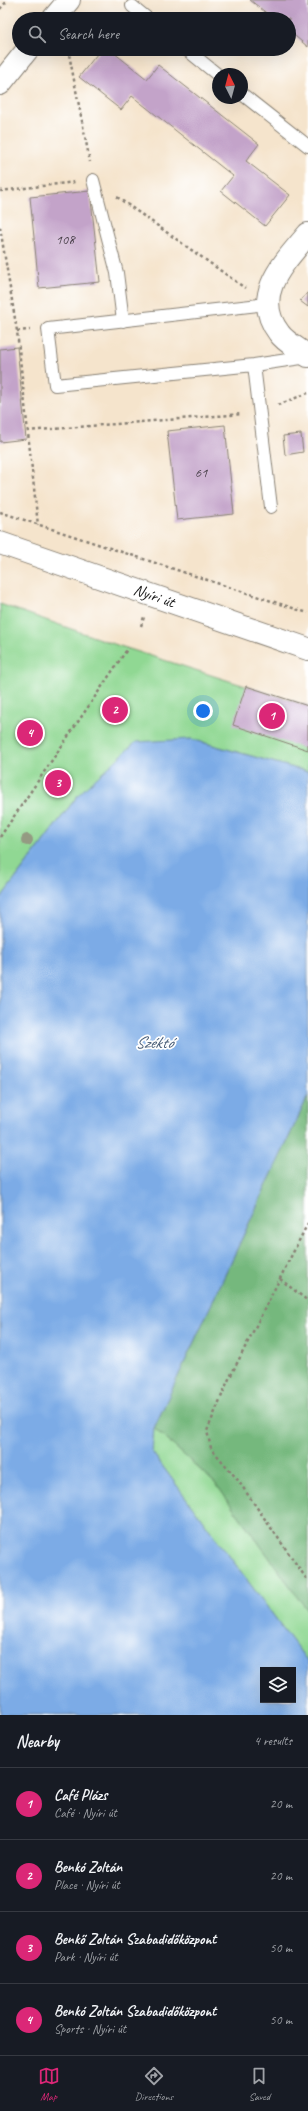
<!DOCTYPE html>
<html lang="en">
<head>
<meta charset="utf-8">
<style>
	:root { --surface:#171b24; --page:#20242c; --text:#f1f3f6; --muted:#9ea1a6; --line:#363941; --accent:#db2777 }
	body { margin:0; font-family:Caveat,sans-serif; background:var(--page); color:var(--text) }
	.controls { position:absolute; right:12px; bottom:12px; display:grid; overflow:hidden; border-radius:0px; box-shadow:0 4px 16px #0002 }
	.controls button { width:36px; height:36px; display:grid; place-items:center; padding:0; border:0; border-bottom:1px solid var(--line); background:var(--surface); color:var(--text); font:20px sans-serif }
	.compass { position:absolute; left:212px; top:68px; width:36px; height:36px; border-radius:50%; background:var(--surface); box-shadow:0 4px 16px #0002; rotate:354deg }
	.you { position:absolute; left:203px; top:711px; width:14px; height:14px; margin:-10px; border:3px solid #fff; border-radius:50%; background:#1a73e8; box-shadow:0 0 0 6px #1a73e833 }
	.badge { display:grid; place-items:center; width:26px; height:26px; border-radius:50%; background:var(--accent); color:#fff; font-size:13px; font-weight:700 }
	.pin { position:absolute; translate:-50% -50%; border:2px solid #fff; box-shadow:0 1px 4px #0006 }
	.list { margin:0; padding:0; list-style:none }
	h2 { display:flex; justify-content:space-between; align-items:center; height:52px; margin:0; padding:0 16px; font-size:17px }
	h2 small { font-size:13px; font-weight:400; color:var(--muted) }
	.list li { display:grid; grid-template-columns:26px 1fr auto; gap:12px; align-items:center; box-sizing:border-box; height:72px; padding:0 16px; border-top:1px solid var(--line) }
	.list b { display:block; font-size:15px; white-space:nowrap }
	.list p { margin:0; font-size:13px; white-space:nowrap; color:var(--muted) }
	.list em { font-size:13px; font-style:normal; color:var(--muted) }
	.icon { flex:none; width:22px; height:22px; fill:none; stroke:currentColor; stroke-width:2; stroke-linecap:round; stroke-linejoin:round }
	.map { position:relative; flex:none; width:308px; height:1715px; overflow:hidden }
	.search { position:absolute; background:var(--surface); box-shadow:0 4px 16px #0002; left:12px; right:12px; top:12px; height:44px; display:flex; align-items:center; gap:10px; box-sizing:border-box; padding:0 14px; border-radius:22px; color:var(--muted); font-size:15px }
	.sheet { height:340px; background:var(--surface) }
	nav { display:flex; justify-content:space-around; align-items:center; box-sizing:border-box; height:56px; border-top:1px solid var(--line); background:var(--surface); font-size:11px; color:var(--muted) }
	nav a { display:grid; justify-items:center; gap:2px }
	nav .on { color:var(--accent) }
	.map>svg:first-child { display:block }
	.green { fill:#90d893; stroke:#567a58 }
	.forest { fill:#74b87d; stroke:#486a4c }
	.water { fill:#7babe6; stroke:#4c6481; fill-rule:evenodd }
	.building { fill:#c3a3c9 }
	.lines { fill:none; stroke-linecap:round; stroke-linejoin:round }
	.service-casing { stroke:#888074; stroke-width:14 }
	.minor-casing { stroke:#888074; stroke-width:24 }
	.tertiary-casing { stroke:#888074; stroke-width:24 }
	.path { stroke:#888074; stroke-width:2.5; stroke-dasharray:3 3; stroke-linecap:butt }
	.service { stroke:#fff; stroke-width:12 }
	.minor { stroke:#fff; stroke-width:22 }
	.tertiary { stroke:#fff; stroke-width:22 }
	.tree { fill:#949a82 }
	.labels { text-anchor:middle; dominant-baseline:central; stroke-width:3.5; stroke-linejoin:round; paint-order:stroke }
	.number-label { font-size:14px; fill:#463e47 }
	.street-label { font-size:16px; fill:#1c1c1c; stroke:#fff }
	.water-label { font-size:17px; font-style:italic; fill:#475c77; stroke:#fff }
</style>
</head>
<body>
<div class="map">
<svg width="308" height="1715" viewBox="0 0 308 1715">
	<rect width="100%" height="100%" fill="#fff"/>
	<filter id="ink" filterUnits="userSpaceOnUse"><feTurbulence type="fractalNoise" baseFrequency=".025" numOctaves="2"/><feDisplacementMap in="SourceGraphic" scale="8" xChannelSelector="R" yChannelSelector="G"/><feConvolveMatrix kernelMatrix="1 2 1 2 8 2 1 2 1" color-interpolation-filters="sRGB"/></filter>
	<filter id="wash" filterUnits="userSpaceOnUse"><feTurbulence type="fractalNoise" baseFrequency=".012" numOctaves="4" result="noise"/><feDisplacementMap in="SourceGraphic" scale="16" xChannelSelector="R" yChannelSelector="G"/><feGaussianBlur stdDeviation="0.9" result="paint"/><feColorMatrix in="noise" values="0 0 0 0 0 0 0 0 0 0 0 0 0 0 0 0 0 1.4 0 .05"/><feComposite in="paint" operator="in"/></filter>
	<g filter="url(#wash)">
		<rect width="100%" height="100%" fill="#f5e4cc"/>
		<!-- green -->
		<path class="green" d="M0,604L120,646L308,706V772L191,739L79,794L0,899Z
			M154,1428L216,1484L308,1611V1662L152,1452Z"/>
		<!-- forest -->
		<path class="forest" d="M308,1096V1611L216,1484L154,1428Z"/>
		<!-- water -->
		<path class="water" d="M191,739L308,772V1096L154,1428L152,1452L308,1662V1715H0V899L79,794L136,742ZM263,1670H293V1700H263Z"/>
		<g id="blocks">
			<!-- building -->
			<path class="building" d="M250,0H308V47L289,31V19H274Z
				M101,49H109L147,79L158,65L259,144L246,161L290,195L265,226L221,191L233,176L132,96L121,110L79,77Z
				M90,191L100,282L39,288L30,197Z
				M308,292V307L300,301Z
				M17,347L26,439L0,442V349Z
				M225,425L234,514L177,520L167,431Z
				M301,434L303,452L285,455L283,436Z
				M246,686L308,706V750L233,725Z"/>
		</g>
	</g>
	<g filter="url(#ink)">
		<use href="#blocks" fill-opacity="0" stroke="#888074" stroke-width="1"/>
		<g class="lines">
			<defs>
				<path id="service" d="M132,6L148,19
					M186,49L218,75
					M242,94L308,146
					M93,180L117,273L123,321
					M267,304L48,329L55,385L254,365L308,357
					M254,365L271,507"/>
				<path id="minor" d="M308,234C285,262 250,295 279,333C285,342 299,349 308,356"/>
				<path id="tertiary" d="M53,19L69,0
					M0,84L28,49
					M0,543L308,649"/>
			</defs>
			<!-- service casing -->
			<use href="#service" class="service-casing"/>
			<!-- minor casing -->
			<use href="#minor" class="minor-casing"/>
			<!-- tertiary casing -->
			<use href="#tertiary" class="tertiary-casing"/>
			<!-- path -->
			<path class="path" d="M0,9L8,0
				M68,49L90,162
				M0,191L75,182
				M117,197L245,288
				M0,227L17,331L38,525
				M17,331L30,330
				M278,405L308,393
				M27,431L242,414
				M0,512L308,613
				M141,626L144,617
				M0,837L128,648
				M308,1223L227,1383L207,1431L211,1448L237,1479L308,1581
				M280,1279L308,1301"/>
			<!-- service -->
			<use href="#service" class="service"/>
			<!-- minor -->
			<use href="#minor" class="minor"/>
			<!-- tertiary -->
			<use href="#tertiary" class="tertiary"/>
		</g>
		<!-- trees -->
		<circle class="tree" cx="27" cy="840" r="6"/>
	</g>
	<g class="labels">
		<!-- number labels -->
		<g class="number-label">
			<text x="65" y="239">108</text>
			<text x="201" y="472">61</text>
		</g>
		<!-- street labels -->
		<g class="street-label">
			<text transform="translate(154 596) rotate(19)">Nyíri út</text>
		</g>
		<!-- water labels -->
		<g class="water-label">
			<text x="154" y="1042">Széktó</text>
		</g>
	</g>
</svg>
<div class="controls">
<button><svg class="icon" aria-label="layers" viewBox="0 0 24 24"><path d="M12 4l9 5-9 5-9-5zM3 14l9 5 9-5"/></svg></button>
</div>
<svg class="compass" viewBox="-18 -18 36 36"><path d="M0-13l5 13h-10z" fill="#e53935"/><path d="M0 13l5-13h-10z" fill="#9ea1a6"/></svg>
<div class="you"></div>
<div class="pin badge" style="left:272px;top:716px">1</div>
<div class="pin badge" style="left:115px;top:710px">2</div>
<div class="pin badge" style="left:58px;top:783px">3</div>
<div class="pin badge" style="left:30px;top:733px">4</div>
<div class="search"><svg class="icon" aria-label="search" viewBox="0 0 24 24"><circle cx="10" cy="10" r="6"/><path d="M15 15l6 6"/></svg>Search here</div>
</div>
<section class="sheet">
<h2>Nearby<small>4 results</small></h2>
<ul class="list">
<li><span class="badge">1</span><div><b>Café Plázs</b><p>Café · Nyíri út</p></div><em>20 m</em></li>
<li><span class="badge">2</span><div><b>Benkó Zoltán</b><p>Place · Nyíri út</p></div><em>20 m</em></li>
<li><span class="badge">3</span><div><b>Benkő Zoltán Szabadidőközpont</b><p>Park · Nyíri út</p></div><em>50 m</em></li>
<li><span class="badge">4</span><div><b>Benkó Zoltán Szabadidőközpont</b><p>Sports · Nyíri út</p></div><em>50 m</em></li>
</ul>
</section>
<nav>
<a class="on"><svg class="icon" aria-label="map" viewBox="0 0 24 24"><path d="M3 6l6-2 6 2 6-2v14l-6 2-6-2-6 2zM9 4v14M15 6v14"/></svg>Map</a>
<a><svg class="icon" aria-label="directions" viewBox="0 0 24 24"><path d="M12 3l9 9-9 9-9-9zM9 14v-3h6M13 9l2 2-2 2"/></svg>Directions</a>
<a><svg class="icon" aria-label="saved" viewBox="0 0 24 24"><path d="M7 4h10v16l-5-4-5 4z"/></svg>Saved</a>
</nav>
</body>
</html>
